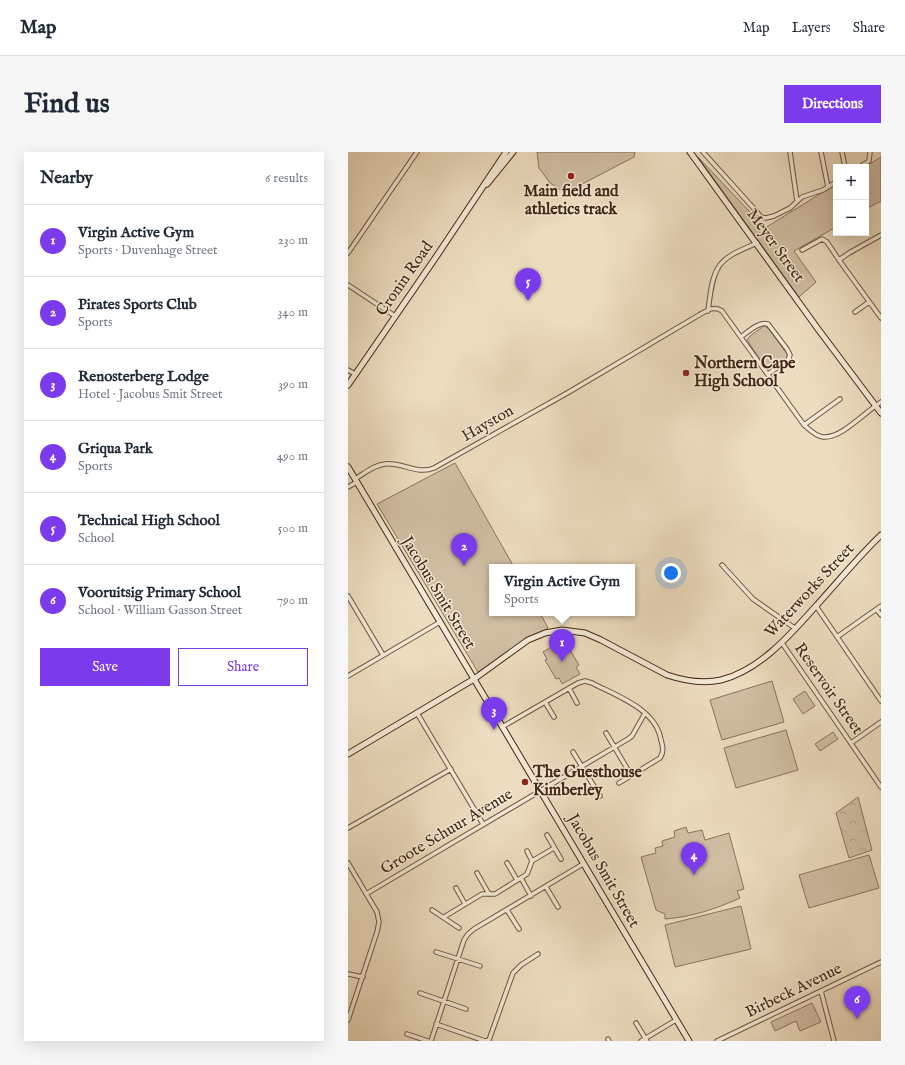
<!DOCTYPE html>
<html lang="en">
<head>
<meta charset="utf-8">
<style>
	:root { --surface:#fff; --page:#f6f6f7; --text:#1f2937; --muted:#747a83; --line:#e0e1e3; --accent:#7c3aed }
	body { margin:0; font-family:"IM FELL English",serif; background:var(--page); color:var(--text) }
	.controls { position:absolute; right:12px; top:12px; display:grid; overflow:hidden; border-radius:0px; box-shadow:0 4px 16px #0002 }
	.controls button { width:36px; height:36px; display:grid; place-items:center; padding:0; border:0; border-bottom:1px solid var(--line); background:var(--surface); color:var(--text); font:20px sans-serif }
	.you { position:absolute; left:323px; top:421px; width:14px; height:14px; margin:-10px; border:3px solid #fff; border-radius:50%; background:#1a73e8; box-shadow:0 0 0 6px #1a73e833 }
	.badge { display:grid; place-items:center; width:26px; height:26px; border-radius:50%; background:var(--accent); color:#fff; font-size:13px; font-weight:700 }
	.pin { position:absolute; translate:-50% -33px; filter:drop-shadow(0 1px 2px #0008) }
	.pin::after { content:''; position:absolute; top:21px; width:14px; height:12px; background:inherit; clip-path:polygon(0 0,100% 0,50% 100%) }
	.popup { position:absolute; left:141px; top:412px; width:146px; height:52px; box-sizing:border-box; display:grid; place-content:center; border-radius:0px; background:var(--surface); filter:drop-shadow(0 1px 3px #0005); font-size:13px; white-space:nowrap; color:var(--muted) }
	.popup b { font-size:15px; color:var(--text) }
	.popup::after { content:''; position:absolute; left:50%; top:100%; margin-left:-8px; border:8px solid transparent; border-top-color:var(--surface) }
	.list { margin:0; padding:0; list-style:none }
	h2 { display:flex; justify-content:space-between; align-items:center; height:52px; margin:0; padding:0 16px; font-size:17px }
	h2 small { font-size:13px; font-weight:400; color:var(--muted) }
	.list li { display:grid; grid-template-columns:26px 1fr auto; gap:12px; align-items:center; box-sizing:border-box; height:72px; padding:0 16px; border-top:1px solid var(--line) }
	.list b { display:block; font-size:15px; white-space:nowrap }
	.list p { margin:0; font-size:13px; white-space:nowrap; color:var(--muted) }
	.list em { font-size:13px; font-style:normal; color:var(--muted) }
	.actions { display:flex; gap:8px; padding:12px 16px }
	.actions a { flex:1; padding:9px 0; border:1px solid var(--accent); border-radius:0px; text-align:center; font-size:14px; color:var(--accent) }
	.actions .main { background:var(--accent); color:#fff }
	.map { position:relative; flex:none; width:533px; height:889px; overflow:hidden; border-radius:0px }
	header { display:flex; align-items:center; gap:24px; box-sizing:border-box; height:56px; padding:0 20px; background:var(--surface); border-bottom:1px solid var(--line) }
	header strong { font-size:19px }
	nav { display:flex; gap:22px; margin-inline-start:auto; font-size:14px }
	.intro { display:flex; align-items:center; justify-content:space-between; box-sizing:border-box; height:96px; padding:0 24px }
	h1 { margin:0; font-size:28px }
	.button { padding:10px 18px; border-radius:0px; background:var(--accent); color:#fff; font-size:14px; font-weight:700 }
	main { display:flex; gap:24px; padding:0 24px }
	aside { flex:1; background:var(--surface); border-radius:0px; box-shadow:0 4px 16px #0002 }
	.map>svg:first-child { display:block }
	.grass { fill:#d0bea3; stroke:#8a735c }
	.park { fill:url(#park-crowns); stroke:#8a735c }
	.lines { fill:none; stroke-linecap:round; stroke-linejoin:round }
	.street-casing { stroke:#6e5540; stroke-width:5.5 }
	.secondary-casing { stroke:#442815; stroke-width:7 }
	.street { stroke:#f3e9d6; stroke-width:3.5 }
	.secondary { stroke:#f3e9d6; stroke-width:5 }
	.poi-dot { fill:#8f2418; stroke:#f3e9d6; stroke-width:1.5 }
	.labels { text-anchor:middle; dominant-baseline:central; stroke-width:3; stroke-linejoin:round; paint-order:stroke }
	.poi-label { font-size:16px; font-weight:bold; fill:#442815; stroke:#f3e9d6; text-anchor:start }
	.street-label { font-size:16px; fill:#442815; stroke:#f3e9d6 }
</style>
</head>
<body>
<header>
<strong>Map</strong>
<nav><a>Map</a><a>Layers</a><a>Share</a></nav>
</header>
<div class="intro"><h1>Find us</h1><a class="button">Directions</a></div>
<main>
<aside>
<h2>Nearby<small>6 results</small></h2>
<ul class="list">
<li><span class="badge">1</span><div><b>Virgin Active Gym</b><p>Sports · Duvenhage Street</p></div><em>230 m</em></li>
<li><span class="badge">2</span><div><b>Pirates Sports Club</b><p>Sports</p></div><em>340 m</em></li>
<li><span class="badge">3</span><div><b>Renosterberg Lodge</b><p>Hotel · Jacobus Smit Street</p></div><em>390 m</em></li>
<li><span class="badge">4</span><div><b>Griqua Park</b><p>Sports</p></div><em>490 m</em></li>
<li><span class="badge">5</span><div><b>Technical High School</b><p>School</p></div><em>500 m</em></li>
<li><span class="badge">6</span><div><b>Vooruitsig Primary School</b><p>School · William Gasson Street</p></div><em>790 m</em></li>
</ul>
<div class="actions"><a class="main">Save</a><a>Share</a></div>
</aside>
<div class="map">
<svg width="533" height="889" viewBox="0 0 533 889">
	<defs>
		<pattern id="park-crowns" width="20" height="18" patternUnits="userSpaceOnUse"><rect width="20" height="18" fill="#d0bea3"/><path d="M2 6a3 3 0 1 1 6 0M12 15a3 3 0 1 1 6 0" fill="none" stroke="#b4a38b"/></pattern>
	</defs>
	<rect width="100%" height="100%" fill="#edddc0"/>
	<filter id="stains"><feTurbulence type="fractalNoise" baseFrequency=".005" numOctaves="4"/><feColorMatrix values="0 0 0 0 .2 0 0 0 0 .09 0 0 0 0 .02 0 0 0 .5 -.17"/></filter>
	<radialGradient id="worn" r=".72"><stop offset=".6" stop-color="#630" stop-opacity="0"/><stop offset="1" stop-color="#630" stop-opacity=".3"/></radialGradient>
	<!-- grass -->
	<path class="grass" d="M189,0H287L286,5L217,41L202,31L191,16Z
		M350,5L417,76L488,32V75L446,99L468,130L451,145Z
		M533,5V49L518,57V15H517Z
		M416,174L420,176L441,205V207L422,219L419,218L399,188L403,183Z
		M107,311L166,415H144V461H192L200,476L173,491L130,520L29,352Z
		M210,491L214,498L220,495L231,513L228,515L232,522L214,532L211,526L208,527L197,508L199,507L195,500Z
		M424,529L436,570L374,588L362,548Z
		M457,539L467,554L455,562L445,547Z
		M438,578L450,618L388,636L376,596Z
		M485,580L490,587L472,599L467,592Z
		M338,675L340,681L354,678L357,688L381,681L396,737L389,739L392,746C368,757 343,765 317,767V762L308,758L293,705L308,701L307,696L315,694L314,689L327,685L326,679Z
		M521,703L531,736L461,756L451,723Z
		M393,754L403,797L327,815L317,773Z
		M464,851L473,870L452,879L448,869L427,879L423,870Z"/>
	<!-- park -->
	<path class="park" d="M510,645L524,698L501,706L488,661Z"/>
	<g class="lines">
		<defs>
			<path id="street" d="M355,0L409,60L413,65L418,66L426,64L442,56L454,45L475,38L488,30
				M442,0L449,49
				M473,0L480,35
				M494,0L497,15
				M512,15L521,9L522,0
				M533,83L501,101L491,108L533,166
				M454,98L474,87L479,90L491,108
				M0,101L69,0
				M0,133L47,164
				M360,159C362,145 363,128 370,116C377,103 396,97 409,91
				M507,160L521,150
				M393,185C400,180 411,169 420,172L439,197L442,203L440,208L420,222
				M0,218L7,222
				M456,273L492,247
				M7,327C17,321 26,313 37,312C54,310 69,323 86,316L221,240L351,163C358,159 366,153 374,159L456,273C462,278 467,284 475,285C493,287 517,260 533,250
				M0,335L9,330
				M374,413L405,447L448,477
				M0,444L35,503
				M468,454L533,549
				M529,458L533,463
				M489,485L533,454
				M434,491L533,635
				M0,524L92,470
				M221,536L229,551
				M197,550L206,565
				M69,561L135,672
				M154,575L230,531L237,529L244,531C269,544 308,557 313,588C315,595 316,600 312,606L271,631
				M258,581L283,623
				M503,591L533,570
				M225,600L252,644
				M0,676L103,617
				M199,683L213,707
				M179,699L184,709
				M0,711L29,760L31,770L29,780L0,868
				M159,711L169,728
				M129,721L141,742
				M173,726L183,744
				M198,735L210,755
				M108,736L117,752
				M18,742L280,587L284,584L297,561
				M84,758L111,776
				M159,758L171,777
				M96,765L134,742H147L176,724L179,722L184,709L206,696
				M88,800L132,814
				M0,822L15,825
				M473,839L486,889
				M72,841L118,857
				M288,871L299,889
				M88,872L137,889L141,888L165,821L173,813L190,802
				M59,882L80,889
				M260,887L261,889
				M83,889L116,788L120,782L126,777L235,712
				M293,889L328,868
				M369,889L533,810"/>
			<path id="secondary" d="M342,0L470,177L533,261
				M139,32L165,0
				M0,233L88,105L158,0
				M0,315L341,889
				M0,602L126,527L180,488L197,481L214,478L237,481L253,488L319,523C337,529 354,532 373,528C412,518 442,483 467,455C489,431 510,405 533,383"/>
		</defs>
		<!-- street casing -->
		<use href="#street" class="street-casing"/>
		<!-- secondary casing -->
		<use href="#secondary" class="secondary-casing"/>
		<!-- street -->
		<use href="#street" class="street"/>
		<!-- secondary -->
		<use href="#secondary" class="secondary"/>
	</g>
	<!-- markers -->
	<g class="poi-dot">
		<circle cx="223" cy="24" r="4"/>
		<circle cx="338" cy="221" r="4"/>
		<circle cx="177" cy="630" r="4"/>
	</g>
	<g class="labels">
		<!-- poi labels -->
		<g class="poi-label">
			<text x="223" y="40" text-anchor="middle">Main field and<tspan x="223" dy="18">athletics track</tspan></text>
			<text x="346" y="212">Northern Cape<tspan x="346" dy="18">High School</tspan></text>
			<text x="185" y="621">The Guesthouse<tspan x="185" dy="18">Kimberley</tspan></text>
		</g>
		<!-- street labels -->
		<g class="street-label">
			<text transform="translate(427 94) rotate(54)">Meyer Street</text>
			<text transform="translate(57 127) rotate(-55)">Cronin Road</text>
			<text transform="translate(140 272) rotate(-30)">Hayston</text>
			<text transform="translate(462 439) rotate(-47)">Waterworks Street</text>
			<text transform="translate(90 441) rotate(59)">Jacobus Smit Street</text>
			<text transform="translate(480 537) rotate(55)">Reservoir Street</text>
			<text transform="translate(99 680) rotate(-31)">Groote Schuur Avenue</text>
			<text transform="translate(255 719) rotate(60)">Jacobus Smit Street</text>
			<text transform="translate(446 839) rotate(-26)">Birbeck Avenue</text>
		</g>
	</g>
	<rect width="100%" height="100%" filter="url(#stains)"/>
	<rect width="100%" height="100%" fill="url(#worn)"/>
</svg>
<div class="controls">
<button>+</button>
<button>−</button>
</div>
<div class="you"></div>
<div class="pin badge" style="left:214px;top:510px">1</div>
<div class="popup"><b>Virgin Active Gym</b>Sports</div>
<div class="pin badge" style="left:116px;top:414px">2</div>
<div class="pin badge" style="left:146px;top:578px">3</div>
<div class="pin badge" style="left:346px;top:723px">4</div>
<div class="pin badge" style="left:180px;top:149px">5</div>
<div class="pin badge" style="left:509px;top:867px">6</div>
</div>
</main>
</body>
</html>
